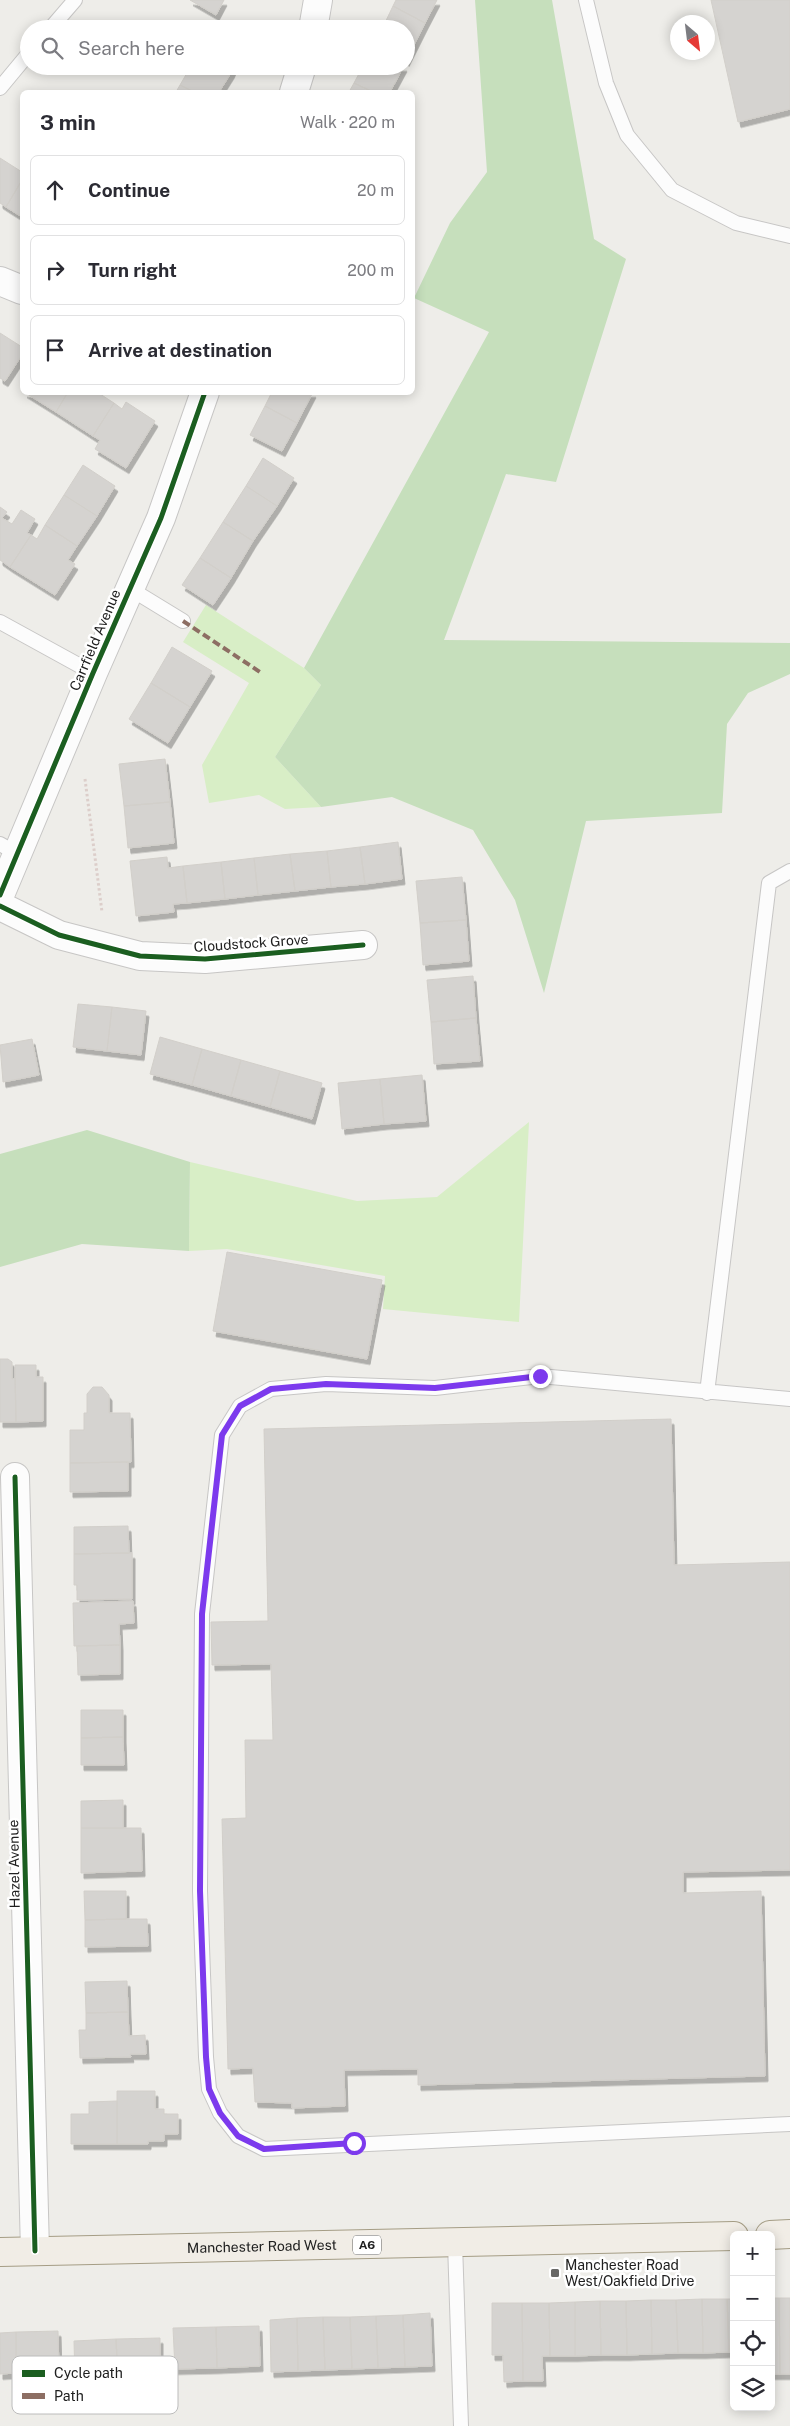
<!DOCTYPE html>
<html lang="en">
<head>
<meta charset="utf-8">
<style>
	:root { --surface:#fff; --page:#f7f7f7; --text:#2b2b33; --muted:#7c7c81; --line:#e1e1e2 }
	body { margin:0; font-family:"Public Sans",sans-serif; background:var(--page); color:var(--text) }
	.controls { position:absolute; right:15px; bottom:15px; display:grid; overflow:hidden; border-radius:8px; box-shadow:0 2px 12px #0003 }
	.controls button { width:45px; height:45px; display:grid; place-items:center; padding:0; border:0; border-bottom:1px solid var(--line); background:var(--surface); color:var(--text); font:25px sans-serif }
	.compass { position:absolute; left:670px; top:15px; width:45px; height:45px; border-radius:50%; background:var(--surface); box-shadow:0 2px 12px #0003; rotate:152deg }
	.stop { position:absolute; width:15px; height:15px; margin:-11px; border:4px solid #7c3aed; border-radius:50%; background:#fff }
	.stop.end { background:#7c3aed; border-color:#fff; box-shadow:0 1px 5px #0008 }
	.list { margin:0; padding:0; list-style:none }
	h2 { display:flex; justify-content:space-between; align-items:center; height:65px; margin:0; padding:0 20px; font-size:21px }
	h2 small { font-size:16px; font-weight:400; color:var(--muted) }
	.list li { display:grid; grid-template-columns:32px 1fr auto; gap:15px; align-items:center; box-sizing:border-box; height:70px; margin:0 10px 10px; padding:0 10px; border:1px solid var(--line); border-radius:8px }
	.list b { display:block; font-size:19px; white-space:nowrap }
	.list em { font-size:16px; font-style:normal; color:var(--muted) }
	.icon { flex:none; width:28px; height:28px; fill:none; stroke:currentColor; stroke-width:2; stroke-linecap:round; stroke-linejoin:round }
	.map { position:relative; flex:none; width:790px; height:2426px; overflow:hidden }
	.search { position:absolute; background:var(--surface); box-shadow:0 2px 12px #0003; left:20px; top:20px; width:395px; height:55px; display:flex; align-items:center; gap:12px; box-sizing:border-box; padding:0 18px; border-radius:28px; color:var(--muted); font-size:19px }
	.panel { position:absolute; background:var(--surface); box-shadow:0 2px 12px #0003; left:20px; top:90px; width:395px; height:305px; border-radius:8px }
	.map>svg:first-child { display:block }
	.grass { fill:#d8eec6 }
	.forest { fill:#c6dfbc }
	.building { fill:#d5d3d0; stroke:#d2cfca; filter:url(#shadow) }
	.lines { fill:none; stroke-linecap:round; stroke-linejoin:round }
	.lane-casing { stroke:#c7c6c5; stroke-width:16 }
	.street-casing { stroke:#c7c6c5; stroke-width:30 }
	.primary-casing { stroke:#a59d85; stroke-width:30 }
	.path { stroke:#dcceca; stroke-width:3; stroke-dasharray:2.5 2.5; stroke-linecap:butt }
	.lane { stroke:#fcfcfc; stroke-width:14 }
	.street { stroke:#fcfcfc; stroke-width:28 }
	.primary { stroke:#f1ede6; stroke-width:28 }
	.quiet { stroke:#8d6e63; stroke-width:4; stroke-dasharray:8 4; stroke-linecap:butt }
	.cycleway-casing { stroke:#fff; stroke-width:8 }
	.cycleway { stroke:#1b5e20; stroke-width:5 }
	.route { stroke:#7c3aed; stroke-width:6 }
	.poi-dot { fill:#686866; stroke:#fff; stroke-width:2 }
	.labels { text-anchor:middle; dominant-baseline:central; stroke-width:5; stroke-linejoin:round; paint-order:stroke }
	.shield { fill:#fff; stroke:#636363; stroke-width:1 }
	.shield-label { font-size:12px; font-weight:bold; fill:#202020 }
	.street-label { font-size:14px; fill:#202020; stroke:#fff }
	.poi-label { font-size:14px; fill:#202020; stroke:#fff; text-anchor:start }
	.key { fill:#fff; stroke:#bcbcbc; stroke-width:1 }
	.key-label { font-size:14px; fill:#202020 }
</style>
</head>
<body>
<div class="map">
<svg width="790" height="2426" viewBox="0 0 790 2426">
	<defs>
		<filter id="shadow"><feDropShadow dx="3" dy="5.5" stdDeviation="0" flood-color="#0004"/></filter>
	</defs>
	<rect width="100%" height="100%" fill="#eeede9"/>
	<!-- grass -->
	<path class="grass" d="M206,605L304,668L321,685L275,757L321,807L285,809L259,795L209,803L202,765L249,683L183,642Z
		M529,1122L519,1322L383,1309L385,1276L227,1249L189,1251L190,1162L357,1201L437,1197Z"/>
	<!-- forest -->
	<path class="forest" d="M475,0H552L594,239L626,259L556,482L506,474L444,640L790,643V674L748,693L727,724L722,813L586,821L544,993L515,900L473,830L392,797L321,807L275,757L321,685L304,668L489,332L414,298L450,223L487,172Z
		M87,1130L190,1162L189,1251L82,1244L0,1267V1154Z"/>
	<!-- building -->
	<path class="building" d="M190,0H224L216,15Z
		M396,0H437L425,23L393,6Z
		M711,0H790V109L738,122Z
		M393,6L425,23L406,61V29H382Z
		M191,66H219L231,73L219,92H194L180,85Z
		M219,66H234L231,73Z
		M363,66H404L390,92H373L354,83Z
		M354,83L373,92H349Z
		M180,85L194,92H176Z
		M0,158L22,172V180L6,207L0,203Z
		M22,180V217L6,207Z
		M0,333L22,347V355L5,381L0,378Z
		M24,392H68L56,412Z
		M68,392H97L114,403L93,436L56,412Z
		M272,392H313L297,423L265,406Z
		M126,402L155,421L126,468L95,449L100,440L93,436L114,403L122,409Z
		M265,406L297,423L282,451L250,435Z
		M263,458L294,478L277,506L246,486Z
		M83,465L115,486L97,516L64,495Z
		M246,486L277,506L253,541L223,522Z
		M64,495L97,516L77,546L45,525Z
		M0,507L7,512L2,518L12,524L21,510L35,519L27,533L31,535L10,567L0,560Z
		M223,522L253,541L231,578L200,558Z
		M45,525L77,546L68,560L75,564L55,595L10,567L31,535L37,539Z
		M200,558L231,578L213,605L182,585Z
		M172,647L212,671L190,707L151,683Z
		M151,683L190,707L168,743L129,719Z
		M165,759L170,802L124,806L119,764Z
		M170,802L174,843L128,848L124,806Z
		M398,842L402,879L365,884L360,847Z
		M360,847L365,884L331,887L327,851Z
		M327,851L331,887L295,891L290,854Z
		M290,854L295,891L258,895L254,858Z
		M167,857L168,868L183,866L187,903L173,904L174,912L136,916L130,861Z
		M254,858L258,895L225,899L221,862Z
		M221,862L225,899L187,903L183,866Z
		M462,877L466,920L420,923L416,881Z
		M466,920L469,961L423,965L420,923Z
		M473,976L476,1018L431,1022L427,980Z
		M78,1004L112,1007L107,1051L73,1047Z
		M112,1007L146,1011L141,1055L107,1051Z
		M476,1018L480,1061L434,1064L431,1022Z
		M160,1037L202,1049L192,1085L150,1074Z
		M32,1039L39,1075L3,1082L0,1045Z
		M202,1049L241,1060L231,1096L192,1085Z
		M241,1060L280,1071L270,1107L231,1096Z
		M280,1071L322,1083L312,1119L270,1107Z
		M422,1075L426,1121L384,1124L380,1079Z
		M380,1079L384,1124L342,1129L338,1083Z
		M227,1252L382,1280L367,1359L213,1331Z
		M0,1359H8L12,1362V1379L15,1378L16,1422H0Z
		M15,1365H36V1377H43V1421L16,1422Z
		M93,1387H102L109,1395V1413H130L131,1462L70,1463V1430H84V1413H87V1394Z
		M671,1419L674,1565L790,1562V1870L683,1872V1893L761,1891L765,2076L418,2085V2069L344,2070L345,2106L292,2108V2103L255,2102L253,2068L228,2069L222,1819L246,1818L245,1740H273L271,1664L212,1665L211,1622L268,1621L264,1429Z
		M128,1462V1491L70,1492V1463Z
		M128,1526L129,1553L74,1554V1527Z
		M129,1553H132V1599L77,1600V1585H74V1554Z
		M133,1601L134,1623L119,1624L120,1645L74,1646L73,1603Z
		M120,1645V1674L78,1675L77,1646Z
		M81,1710H123V1737L81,1738Z
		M123,1737L124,1765H81V1738Z
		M123,1800V1828H81V1801Z
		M81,1828H141L142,1871L81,1873Z
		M84,1891H126V1919L85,1920Z
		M126,1919H147L148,1946L85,1947V1920Z
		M127,1981L128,2012L86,2013L85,1982Z
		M128,2012L129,2036L145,2035L146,2054H130L131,2057L80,2058L79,2030H86V2013Z
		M117,2091H155V2109H164V2114H178V2134H164V2141H148V2144H117Z
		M117,2101V2144H71V2114H89V2102Z
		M771,2298H779L780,2374H771Z
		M779,2298H790V2374H780Z
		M702,2299H727L729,2352L703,2353Z
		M702,2299L703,2353H678L676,2300Z
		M727,2299H734V2352H729Z
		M651,2300L652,2354L627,2355L626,2301Z
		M651,2300H676L678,2353L652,2354Z
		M600,2301L601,2355L575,2356V2302Z
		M600,2301H626L627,2355H601Z
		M575,2302V2356H550L549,2303Z
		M492,2303H522L523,2381L504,2382L503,2355H492Z
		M522,2303H549L550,2356H542L543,2381H523Z
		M430,2313L432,2366L405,2367L403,2315Z
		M403,2315L405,2367L378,2368L376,2316Z
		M376,2316L378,2368L352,2369L350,2317Z
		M323,2317H350L352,2369L325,2370Z
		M323,2317L325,2370L298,2371L297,2318Z
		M297,2318L298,2371L271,2372L270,2320Z
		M259,2326L260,2366L217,2368L216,2327Z
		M216,2327L217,2368L175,2369L173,2328Z
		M58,2331L59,2372L16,2373V2332Z
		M16,2332V2373L0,2374V2333Z
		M160,2338V2379L118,2380L116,2339Z
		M116,2339L118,2380L75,2381L74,2341Z"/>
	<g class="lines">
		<defs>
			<path id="lane" d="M586,0L606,83L627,135L672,190L736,223L790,236
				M50,29L75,0
				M0,88L29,53
				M129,588L183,621
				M0,622L93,673
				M0,844L16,853
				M707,1393L769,883L790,871
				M790,1399L540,1376L435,1388L326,1384L271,1389L240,1406L222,1435L202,1614L200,1891L206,2057L209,2089L220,2113L238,2136L264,2149L790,2124
				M455,2243L461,2426"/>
			<path id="street" d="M313,29L318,0
				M294,92L302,66
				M0,281L22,290
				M0,895L93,673L161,518L205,392
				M0,906L59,935L140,956L205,959L363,945
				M15,1477L35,2251"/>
			<g id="primary">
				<path d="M770,2235L790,2234"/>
				<path id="s1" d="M0,2252L734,2236"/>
			</g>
		</defs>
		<!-- lane casing -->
		<use href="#lane" class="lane-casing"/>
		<!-- street casing -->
		<use href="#street" class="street-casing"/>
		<!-- primary casing -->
		<use href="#primary" class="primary-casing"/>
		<!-- path -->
		<path class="path" d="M85,779L102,912"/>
		<!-- lane -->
		<use href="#lane" class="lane"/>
		<!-- street -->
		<use href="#street" class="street"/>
		<!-- primary -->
		<use href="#primary" class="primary"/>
		<!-- quiet -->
		<path class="quiet" d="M183,621L260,672"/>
		<defs>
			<path id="cycleway" d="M0,895L93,673L161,518L205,392
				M0,906L59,935L140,956L205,959L363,945
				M15,1477L35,2251"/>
		</defs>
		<!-- cycleway casing -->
		<use href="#cycleway" class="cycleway-casing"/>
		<!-- cycleway -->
		<use href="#cycleway" class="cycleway"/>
	</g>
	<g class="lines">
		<!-- route -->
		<path class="route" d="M354,2143L264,2149L238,2136L220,2113L209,2089L206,2057L200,1891L202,1614L222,1435L240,1406L271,1389L326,1384L435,1388L540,1376"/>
	</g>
	<!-- markers -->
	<rect class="poi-dot" x="550" y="2268" width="10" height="10" rx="2.5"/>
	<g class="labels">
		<!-- shield labels -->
		<rect class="shield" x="353" y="2235.5" width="28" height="19" rx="4"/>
		<g class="shield-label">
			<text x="367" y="2245">A6</text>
		</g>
		<!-- street labels -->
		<g class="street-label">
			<text transform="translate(95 640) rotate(-67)">Carrfield Avenue</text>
			<text transform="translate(251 943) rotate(-4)">Cloudstock Grove</text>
			<text transform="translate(14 1864) rotate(-91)">Hazel Avenue</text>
			<text stroke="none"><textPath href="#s1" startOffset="262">Manchester Road West</textPath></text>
		</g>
		<!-- poi labels -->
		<g class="poi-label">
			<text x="565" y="2265">Manchester Road<tspan x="565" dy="16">West/Oakfield Drive</tspan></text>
		</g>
	</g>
	<!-- legend -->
	<rect x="12" y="2356" width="166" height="58" rx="8" class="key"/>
	<rect x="22" y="2370" width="23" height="7" fill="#1b5e20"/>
	<rect x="22" y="2393" width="23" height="6" fill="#8d6e63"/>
	<g class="key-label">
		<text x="54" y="2378">Cycle path</text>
		<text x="54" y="2401">Path</text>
	</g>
</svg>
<div class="controls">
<button>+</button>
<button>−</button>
<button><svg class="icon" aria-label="locate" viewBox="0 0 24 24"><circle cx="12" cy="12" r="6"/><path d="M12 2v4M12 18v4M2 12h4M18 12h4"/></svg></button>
<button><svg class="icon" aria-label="layers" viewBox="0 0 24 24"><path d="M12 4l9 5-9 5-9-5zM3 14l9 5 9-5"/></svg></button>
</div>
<svg class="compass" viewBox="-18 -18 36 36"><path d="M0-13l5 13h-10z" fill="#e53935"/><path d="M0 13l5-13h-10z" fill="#7c7c81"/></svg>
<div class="stop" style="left:354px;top:2143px"></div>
<div class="stop end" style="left:540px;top:1376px"></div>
<div class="search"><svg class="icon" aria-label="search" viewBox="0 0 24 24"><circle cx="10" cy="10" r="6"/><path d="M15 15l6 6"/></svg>Search here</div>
<section class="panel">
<h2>3 min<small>Walk · 220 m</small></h2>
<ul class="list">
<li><svg class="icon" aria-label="ahead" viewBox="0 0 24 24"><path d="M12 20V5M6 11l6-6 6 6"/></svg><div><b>Continue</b></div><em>20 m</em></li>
<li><svg class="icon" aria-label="right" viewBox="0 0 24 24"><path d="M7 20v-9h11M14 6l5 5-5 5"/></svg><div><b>Turn right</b></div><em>200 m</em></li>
<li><svg class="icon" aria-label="arrive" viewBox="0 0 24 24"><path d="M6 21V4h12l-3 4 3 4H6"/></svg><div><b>Arrive at destination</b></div></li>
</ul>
</section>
</div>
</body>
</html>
